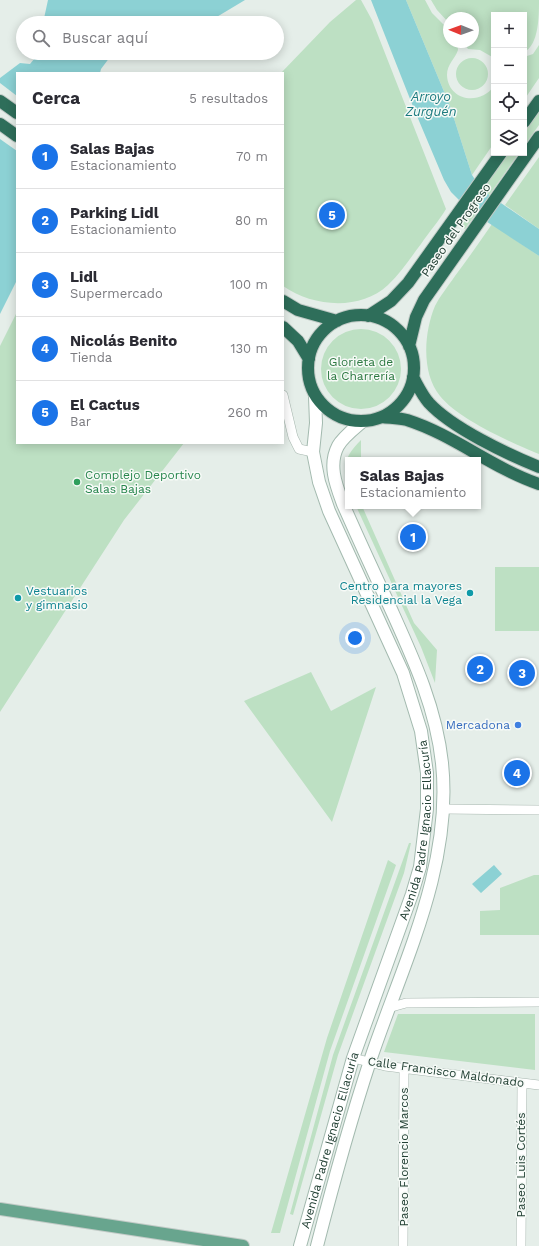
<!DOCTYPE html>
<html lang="es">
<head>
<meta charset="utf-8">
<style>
	:root { --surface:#fff; --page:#f2f2f3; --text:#2b2b33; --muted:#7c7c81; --line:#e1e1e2; --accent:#1a73e8 }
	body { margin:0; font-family:"Work Sans",sans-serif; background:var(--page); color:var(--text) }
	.controls { position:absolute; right:12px; top:12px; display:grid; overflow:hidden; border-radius:0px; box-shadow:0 2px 10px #0003 }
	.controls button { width:36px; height:36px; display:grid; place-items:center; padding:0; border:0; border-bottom:1px solid var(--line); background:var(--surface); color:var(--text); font:20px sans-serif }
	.compass { position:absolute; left:443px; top:12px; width:36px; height:36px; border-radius:50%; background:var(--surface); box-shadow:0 2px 10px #0003; rotate:271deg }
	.you { position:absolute; left:355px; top:638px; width:14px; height:14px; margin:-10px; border:3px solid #fff; border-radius:50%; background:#1a73e8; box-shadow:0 0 0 6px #1a73e833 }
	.badge { display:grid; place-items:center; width:26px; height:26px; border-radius:50%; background:var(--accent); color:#fff; font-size:13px; font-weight:700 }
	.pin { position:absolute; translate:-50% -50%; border:2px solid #fff; box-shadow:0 1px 4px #0006 }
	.popup { position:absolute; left:345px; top:457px; width:136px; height:52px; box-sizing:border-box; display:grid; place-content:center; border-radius:0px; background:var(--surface); filter:drop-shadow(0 1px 3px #0005); font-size:13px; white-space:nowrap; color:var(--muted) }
	.popup b { font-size:15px; color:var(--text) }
	.popup::after { content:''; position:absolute; left:50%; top:100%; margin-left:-8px; border:8px solid transparent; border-top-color:var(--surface) }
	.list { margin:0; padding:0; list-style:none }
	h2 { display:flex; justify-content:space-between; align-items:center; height:52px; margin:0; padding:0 16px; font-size:17px }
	h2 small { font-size:13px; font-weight:400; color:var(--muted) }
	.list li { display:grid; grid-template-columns:26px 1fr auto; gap:12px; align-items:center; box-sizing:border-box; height:64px; padding:0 16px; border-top:1px solid var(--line) }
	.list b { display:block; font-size:15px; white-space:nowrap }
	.list p { margin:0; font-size:13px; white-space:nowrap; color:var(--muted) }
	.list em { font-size:13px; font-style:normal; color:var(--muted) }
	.icon { flex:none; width:22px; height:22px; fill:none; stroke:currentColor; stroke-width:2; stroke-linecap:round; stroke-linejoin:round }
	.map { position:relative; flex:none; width:539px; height:1246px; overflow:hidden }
	.search { position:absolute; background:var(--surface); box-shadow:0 2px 10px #0003; left:16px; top:16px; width:268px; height:44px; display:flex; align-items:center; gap:10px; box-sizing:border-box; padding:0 14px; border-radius:22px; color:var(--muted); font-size:15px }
	.panel { position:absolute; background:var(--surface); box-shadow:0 2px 10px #0003; left:16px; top:72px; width:268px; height:372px; border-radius:0px }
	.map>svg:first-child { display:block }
	.green { fill:#bde0c3 }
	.water { fill:#8cd1d4 }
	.pier { fill:#e5eee9 }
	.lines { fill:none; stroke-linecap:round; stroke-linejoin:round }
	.street-casing { stroke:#a7b7af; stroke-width:10 }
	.secondary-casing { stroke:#a3baaf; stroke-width:14 }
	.primary-casing { stroke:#c1cac6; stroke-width:14 }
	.highway-casing { stroke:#c1cac6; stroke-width:14 }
	.street { stroke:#fff; stroke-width:9 }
	.secondary { stroke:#fff; stroke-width:12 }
	.primary { stroke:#68a58e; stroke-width:12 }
	.highway { stroke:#2e6e5a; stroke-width:12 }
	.leisure-dot { fill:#2e9e5b; stroke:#f6faf7; stroke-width:1.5 }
	.culture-dot { fill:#0f9aa8; stroke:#f6faf7; stroke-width:1.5 }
	.shop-dot { fill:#3f7fe0; stroke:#f6faf7; stroke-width:1.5 }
	.labels { text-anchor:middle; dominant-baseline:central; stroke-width:3; stroke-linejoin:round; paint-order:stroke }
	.street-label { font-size:12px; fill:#234135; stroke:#f6faf7 }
	.park-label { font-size:12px; fill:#2c7941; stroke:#f6faf7 }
	.leisure-label { font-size:12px; fill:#27864d; stroke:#f6faf7; text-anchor:start }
	.culture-label { font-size:12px; fill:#0d838f; stroke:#f6faf7; text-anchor:end }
	.shop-label { font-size:12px; fill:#366cbe; stroke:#f6faf7; text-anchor:end }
	.water-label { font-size:13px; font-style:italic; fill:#1b7a7f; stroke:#f6faf7 }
</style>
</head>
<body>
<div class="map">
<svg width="539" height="1246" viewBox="0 0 539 1246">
	<rect width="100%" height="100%" fill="#e5eee9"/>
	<!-- green -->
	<path class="green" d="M356,0H361L372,20L446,209C439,221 429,232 421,244C411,257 401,273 388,285C360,311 313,307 283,286V73H281L330,22Z
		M406,0H425L432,13L449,30V42H457L458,50C455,59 447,64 447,75C448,101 480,106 494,86V143L472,175L450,106Z
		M431,0H539C539,16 539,45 524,52V15H494V58L480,50L468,49L463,42H473V18H449V23L437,10Z
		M539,45V78L524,100V57L533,54Z
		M456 74a16 16 0 1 1 32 0a16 16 0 1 1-32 0Z
		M539,112V125L524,146V133Z
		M509,153H519L465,229L458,224Z
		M539,157V229L505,205Z
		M492,224L539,256V454C512,443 458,419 440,396C421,373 424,332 435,306C440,296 449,285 455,276C468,259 480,241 492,224Z
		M17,312V443H184L124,520L0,712V346Z
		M321 369a40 40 0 1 1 80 0a40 40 0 1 1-80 0Z
		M361,440V460H348V474H345C344,459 351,450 361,440Z
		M356,506H362L414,623L437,650L435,683L421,647Z
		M495,567H539V631H495Z
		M311,672L331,711L376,687L332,822L244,701Z
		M409,843H411L404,873L338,1055L293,1215L290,1214L333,1055Z
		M388,860L396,865L330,1051L280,1233H271L327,1038Z
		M534,875H539V935H480V911L500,910V888Z
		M398,1014H535V1070L384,1052Z"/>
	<!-- water -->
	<path class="water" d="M48,0H245L215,18L198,23H43Z
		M371,0H406L450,106L472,175L482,190L539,229V256L469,210L451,192L444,180L414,109Z
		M39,53H113L101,69L100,73H17V280L0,314V78L20,63L30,64Z
		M494,865L502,874L481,893L472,884Z"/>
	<!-- pier -->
	<path class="pier" d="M0,83L17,96V151L0,139Z"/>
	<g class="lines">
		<defs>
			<path id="street" d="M283,395L293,437L299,449L313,452
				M443,809L539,810
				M388,1008L406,1003L539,1002
				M353,1058L385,1066L539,1085
				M403,1246L404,1069
				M521,1246L522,1083"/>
			<g id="secondary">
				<path id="s1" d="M300,1246L353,1058L412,894L420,867L427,809V773L421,731L403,673L329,511L319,482L313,452L316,423L315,396"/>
				<path d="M317,1246C333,1184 350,1122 370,1061C402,965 453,867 442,763C436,707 413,658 390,607C374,573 358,538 343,504C336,485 328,465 338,446C343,437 355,428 363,421"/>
			</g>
			<path id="primary" d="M0,1209L243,1246"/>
			<path id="highway" d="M0,101L17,113
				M524,122L539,101
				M0,124L17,136
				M283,301L298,310L337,321
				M308 368a53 53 0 1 1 106 0a53 53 0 1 1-106 0Z
				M368,316L391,301L408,283L501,153
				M283,327L298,341L309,359
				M409,346L416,317L424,300L539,137
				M413,377C418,386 422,395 429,403C452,428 507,454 539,467
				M382,417C390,418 399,418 407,420C454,435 492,468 539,484"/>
		</defs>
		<!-- street casing -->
		<use href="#street" class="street-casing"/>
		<!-- secondary casing -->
		<use href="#secondary" class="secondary-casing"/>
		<!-- primary casing -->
		<use href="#primary" class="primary-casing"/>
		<!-- highway casing -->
		<use href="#highway" class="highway-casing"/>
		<!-- street -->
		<use href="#street" class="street"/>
		<!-- secondary -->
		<use href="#secondary" class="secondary"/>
		<!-- primary -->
		<use href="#primary" class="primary"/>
		<!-- highway -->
		<use href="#highway" class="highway"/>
	</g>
	<!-- markers -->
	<circle class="leisure-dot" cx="77" cy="482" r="4"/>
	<g class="culture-dot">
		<circle cx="470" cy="593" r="4"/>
		<circle cx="18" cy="598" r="4"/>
	</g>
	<circle class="shop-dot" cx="518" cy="725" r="4"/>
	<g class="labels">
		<!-- street labels -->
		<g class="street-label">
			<text transform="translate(456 230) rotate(-55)">Paseo del Progreso</text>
			<text stroke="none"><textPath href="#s1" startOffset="434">Avenida Padre Ignacio Ellacuría</textPath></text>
			<text transform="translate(446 1072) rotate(8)">Calle Francisco Maldonado</text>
			<text stroke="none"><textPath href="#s1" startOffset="110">Avenida Padre Ignacio Ellacuría</textPath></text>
			<text transform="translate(404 1157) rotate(-90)">Paseo Florencio Marcos</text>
			<text transform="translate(521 1165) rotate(-90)">Paseo Luis Cortés</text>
		</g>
		<!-- park labels -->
		<g class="park-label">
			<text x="361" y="362">Glorieta de<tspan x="361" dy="14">la Charrería</tspan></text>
		</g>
		<!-- leisure labels -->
		<g class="leisure-label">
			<text x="85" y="475">Complejo Deportivo<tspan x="85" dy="14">Salas Bajas</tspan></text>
		</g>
		<!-- culture labels -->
		<g class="culture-label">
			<text x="462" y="586">Centro para mayores<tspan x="462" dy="14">Residencial la Vega</tspan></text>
			<text x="26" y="591" text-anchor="start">Vestuarios<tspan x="26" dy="14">y gimnasio</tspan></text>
		</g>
		<!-- shop labels -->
		<g class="shop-label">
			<text x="510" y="725">Mercadona</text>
		</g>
		<!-- water labels -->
		<g class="water-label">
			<text x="431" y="96">Arroyo<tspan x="431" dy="15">Zurguén</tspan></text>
		</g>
	</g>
</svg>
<div class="controls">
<button>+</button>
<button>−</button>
<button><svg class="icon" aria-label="locate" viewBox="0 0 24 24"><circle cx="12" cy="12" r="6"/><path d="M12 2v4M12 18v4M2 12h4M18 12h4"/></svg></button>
<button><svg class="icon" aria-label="layers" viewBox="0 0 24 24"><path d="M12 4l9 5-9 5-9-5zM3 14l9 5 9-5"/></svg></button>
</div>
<svg class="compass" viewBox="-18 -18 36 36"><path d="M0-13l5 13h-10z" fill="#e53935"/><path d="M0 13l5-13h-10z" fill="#7c7c81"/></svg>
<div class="you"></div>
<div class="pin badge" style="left:413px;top:537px">1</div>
<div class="popup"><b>Salas Bajas</b>Estacionamiento</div>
<div class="pin badge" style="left:480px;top:669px">2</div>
<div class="pin badge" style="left:522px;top:673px">3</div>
<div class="pin badge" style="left:517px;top:773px">4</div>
<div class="pin badge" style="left:332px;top:215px">5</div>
<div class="search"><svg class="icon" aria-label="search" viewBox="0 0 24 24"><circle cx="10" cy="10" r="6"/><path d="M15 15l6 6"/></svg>Buscar aquí</div>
<section class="panel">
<h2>Cerca<small>5 resultados</small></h2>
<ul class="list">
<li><span class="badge">1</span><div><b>Salas Bajas</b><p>Estacionamiento</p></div><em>70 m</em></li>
<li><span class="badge">2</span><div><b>Parking Lidl</b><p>Estacionamiento</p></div><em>80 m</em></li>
<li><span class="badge">3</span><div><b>Lidl</b><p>Supermercado</p></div><em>100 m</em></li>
<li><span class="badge">4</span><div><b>Nicolás Benito</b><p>Tienda</p></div><em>130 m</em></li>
<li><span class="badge">5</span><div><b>El Cactus</b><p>Bar</p></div><em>260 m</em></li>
</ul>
</section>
</div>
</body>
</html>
